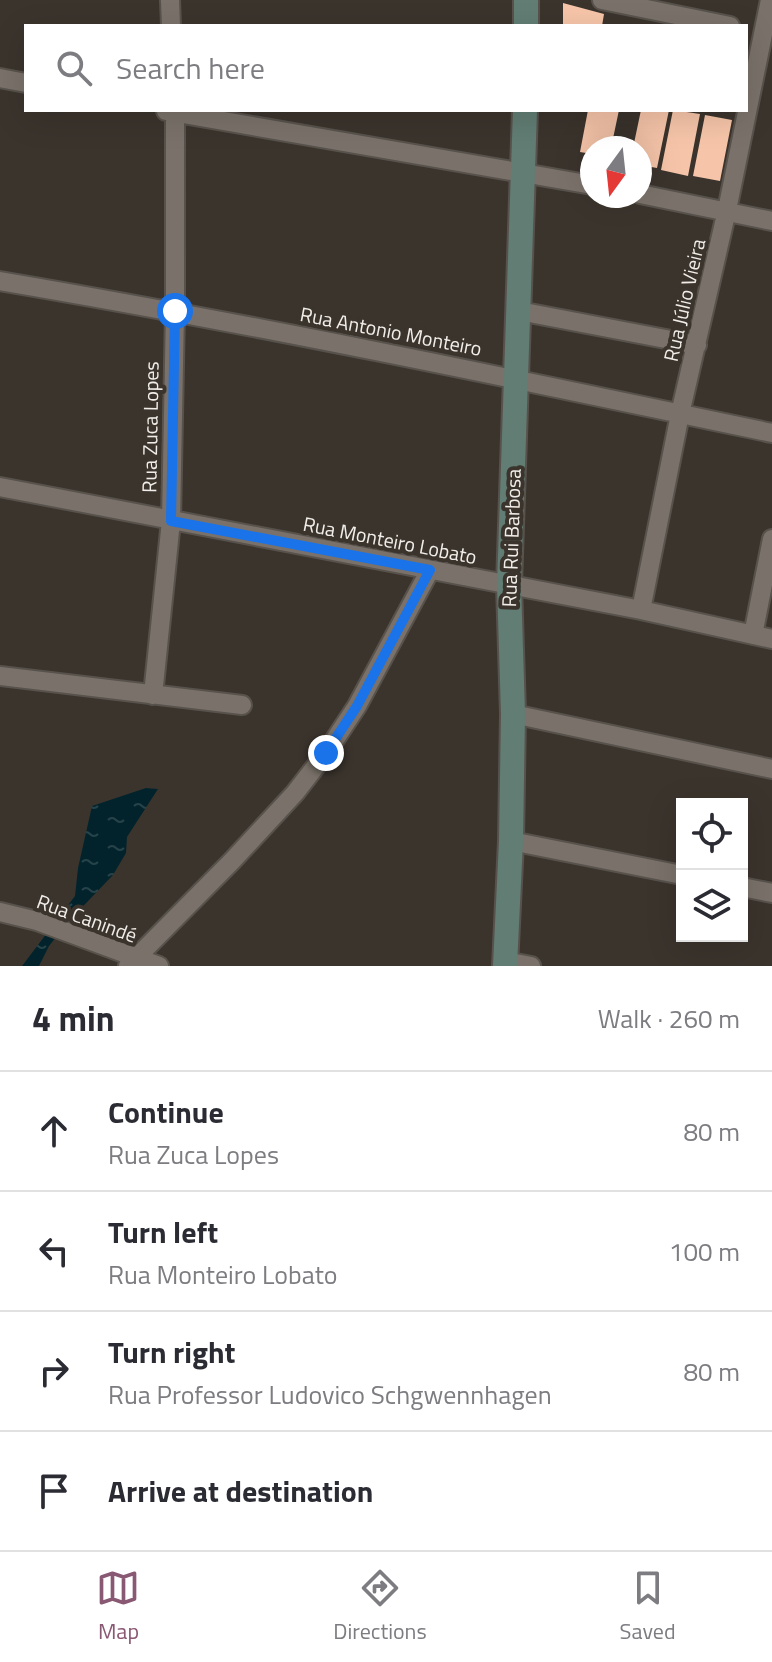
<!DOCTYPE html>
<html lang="en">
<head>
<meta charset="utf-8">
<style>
	:root { --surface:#fff; --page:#f2f2f3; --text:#2b2b33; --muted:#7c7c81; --line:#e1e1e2; --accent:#895873 }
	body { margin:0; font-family:"Titillium Web",sans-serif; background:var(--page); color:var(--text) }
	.controls { position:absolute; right:24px; bottom:24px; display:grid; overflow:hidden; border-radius:0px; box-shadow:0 8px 32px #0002 }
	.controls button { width:72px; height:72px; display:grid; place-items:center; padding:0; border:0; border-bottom:2px solid var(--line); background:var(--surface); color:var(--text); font:40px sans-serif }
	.compass { position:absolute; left:580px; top:136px; width:72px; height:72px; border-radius:50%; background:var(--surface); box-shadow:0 8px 32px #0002; rotate:195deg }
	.stop { position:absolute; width:24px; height:24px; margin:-18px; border:6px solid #1a73e8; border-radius:50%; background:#fff }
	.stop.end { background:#1a73e8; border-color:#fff; box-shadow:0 2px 8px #0008 }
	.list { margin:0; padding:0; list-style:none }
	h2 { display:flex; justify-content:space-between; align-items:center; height:104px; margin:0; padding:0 32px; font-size:34px }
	h2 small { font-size:26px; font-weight:400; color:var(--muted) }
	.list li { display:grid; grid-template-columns:52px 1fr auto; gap:24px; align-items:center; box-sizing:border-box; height:120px; padding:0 32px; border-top:2px solid var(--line) }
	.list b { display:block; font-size:30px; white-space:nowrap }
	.list p { margin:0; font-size:26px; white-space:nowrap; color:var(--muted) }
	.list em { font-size:26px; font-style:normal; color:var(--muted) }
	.icon { flex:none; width:44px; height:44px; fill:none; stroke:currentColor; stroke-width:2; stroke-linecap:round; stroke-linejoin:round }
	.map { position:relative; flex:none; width:772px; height:966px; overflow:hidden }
	.search { position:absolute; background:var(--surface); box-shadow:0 8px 32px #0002; left:24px; right:24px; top:24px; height:88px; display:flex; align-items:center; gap:20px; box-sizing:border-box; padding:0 28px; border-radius:0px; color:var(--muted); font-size:30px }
	.sheet { height:584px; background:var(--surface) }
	nav { display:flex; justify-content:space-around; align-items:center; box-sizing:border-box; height:112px; border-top:2px solid var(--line); background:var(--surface); font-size:22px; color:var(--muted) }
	nav a { display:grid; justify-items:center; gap:4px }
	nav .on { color:var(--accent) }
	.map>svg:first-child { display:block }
	.water { fill:url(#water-ripples) }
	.building { fill:#f6c5a9 }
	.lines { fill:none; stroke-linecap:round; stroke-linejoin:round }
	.street-casing { stroke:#58524c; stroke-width:22 }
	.secondary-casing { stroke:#58524c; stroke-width:28 }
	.street { stroke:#7a726a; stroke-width:18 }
	.secondary { stroke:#617d74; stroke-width:24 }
	.route { stroke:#1a73e8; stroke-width:10 }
	.labels { text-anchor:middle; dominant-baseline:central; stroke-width:8; stroke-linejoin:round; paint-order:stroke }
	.street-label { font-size:20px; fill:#f1ede8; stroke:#3b342d }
</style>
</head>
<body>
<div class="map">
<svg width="772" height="966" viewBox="0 0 772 966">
	<defs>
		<pattern id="water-ripples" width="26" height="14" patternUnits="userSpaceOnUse" patternTransform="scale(2)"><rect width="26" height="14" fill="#02232b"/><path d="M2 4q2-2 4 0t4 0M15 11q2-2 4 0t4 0" fill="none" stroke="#27434a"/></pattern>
	</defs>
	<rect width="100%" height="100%" fill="#3b342d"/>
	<!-- water -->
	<path class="water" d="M146,788L158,789L127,837L126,853L113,875L68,922L49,946L39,966H22L75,896L78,868L92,806Z"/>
	<!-- building -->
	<path class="building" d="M563,3L604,14L602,26H563Z
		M588,110H619L611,148H592V154L580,152Z
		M641,110H669L657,168L640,165V148H633Z
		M673,110L700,114L688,176L661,170Z
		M705,115L732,120L720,181L693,176Z"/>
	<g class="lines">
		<defs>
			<path id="street" d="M170,0L171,26
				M602,0L730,26
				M0,78L26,83
				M166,111L592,185
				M640,194L772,221
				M0,281C259,325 515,379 772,433
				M519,311L697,345
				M0,487L641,610L772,639
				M641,610L680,414L727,210L770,0
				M753,635L772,539
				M0,676L242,705
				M153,695L171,521L175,311V110
				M513,714L772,769
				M511,841L682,875
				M742,887L772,893
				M0,912L37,921L159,966
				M505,961L531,966
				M128,966L232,861L295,793L326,753L357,706L430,570"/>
			<path id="secondary" d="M526,26V0
				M505,966L511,841L513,714L509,585L525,110"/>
		</defs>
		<!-- street casing -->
		<use href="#street" class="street-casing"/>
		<!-- secondary casing -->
		<use href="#secondary" class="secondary-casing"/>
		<!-- street -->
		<use href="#street" class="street"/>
		<!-- secondary -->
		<use href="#secondary" class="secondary"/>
	</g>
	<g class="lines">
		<!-- route -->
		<path class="route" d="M175,311L171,521L430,570L357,706L326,753"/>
	</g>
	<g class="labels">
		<!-- street labels -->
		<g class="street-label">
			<text transform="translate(684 300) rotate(-77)">Rua Júlio Vieira</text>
			<text transform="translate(391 331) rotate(11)">Rua Antonio Monteiro</text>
			<text transform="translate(150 427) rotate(-89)">Rua Zuca Lopes</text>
			<text transform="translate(511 538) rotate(-88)">Rua Rui Barbosa</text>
			<text transform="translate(390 540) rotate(11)">Rua Monteiro Lobato</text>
			<text transform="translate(87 918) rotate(20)">Rua Canindé</text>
		</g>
	</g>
</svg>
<div class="controls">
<button><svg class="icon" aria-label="locate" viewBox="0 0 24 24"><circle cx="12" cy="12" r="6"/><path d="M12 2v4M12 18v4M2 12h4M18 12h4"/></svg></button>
<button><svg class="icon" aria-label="layers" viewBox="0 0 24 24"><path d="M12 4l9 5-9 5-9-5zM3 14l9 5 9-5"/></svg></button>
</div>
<svg class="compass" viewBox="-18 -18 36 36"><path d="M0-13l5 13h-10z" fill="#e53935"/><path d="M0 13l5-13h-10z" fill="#7c7c81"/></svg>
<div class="stop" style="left:175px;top:311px"></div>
<div class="stop end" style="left:326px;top:753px"></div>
<div class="search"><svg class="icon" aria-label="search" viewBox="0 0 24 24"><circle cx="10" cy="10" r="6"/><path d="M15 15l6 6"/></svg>Search here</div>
</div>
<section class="sheet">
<h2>4 min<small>Walk · 260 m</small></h2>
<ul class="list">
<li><svg class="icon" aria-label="ahead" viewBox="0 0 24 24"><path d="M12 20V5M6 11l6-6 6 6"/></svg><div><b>Continue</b><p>Rua Zuca Lopes</p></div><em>80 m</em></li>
<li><svg class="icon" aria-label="left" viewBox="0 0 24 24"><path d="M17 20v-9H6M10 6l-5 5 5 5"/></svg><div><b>Turn left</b><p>Rua Monteiro Lobato</p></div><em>100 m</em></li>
<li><svg class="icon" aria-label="right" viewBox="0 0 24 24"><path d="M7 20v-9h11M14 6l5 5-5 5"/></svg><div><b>Turn right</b><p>Rua Professor Ludovico Schgwennhagen</p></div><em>80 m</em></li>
<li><svg class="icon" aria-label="arrive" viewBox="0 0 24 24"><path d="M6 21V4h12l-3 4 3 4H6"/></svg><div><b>Arrive at destination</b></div></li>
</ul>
</section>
<nav>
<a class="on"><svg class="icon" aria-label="map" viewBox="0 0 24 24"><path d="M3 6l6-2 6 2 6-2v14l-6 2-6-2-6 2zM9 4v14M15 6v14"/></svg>Map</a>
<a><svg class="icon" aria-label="directions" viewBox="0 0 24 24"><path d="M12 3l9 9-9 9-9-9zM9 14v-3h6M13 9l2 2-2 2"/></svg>Directions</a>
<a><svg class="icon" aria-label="saved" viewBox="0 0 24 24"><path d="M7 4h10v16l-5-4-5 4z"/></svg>Saved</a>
</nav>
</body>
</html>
